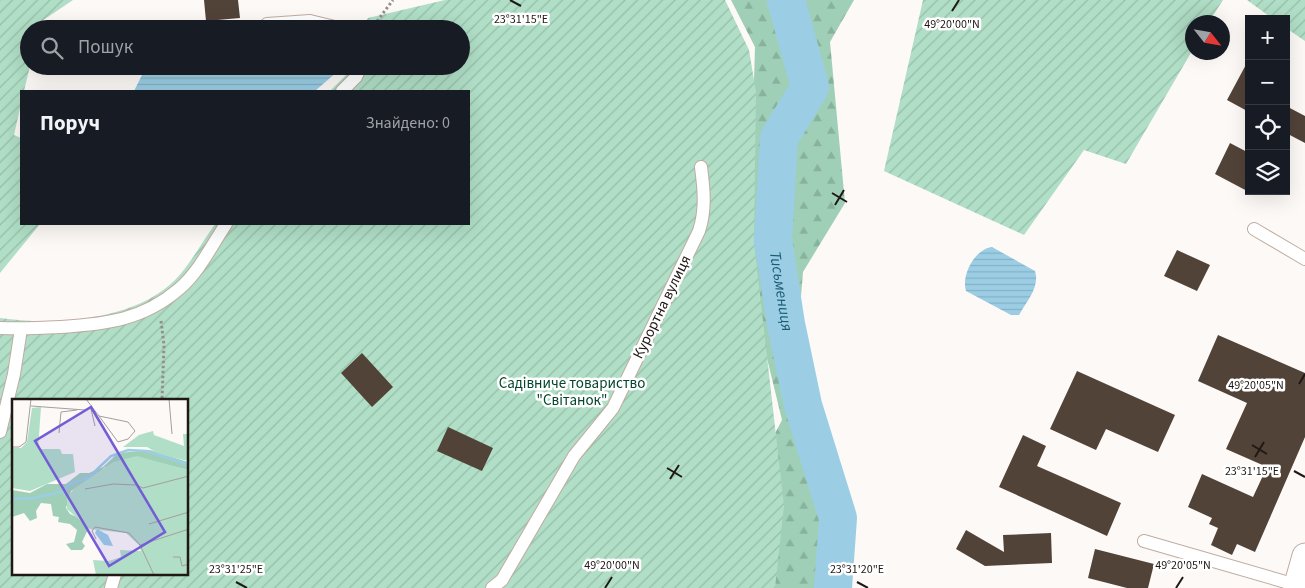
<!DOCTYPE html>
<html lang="uk">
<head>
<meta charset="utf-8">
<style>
	:root { --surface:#171b24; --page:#20242c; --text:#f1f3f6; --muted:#9ea1a6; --line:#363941 }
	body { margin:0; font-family:"Source Sans 3",sans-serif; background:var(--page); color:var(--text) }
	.controls { position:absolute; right:15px; top:15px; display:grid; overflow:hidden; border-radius:0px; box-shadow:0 5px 20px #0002 }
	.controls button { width:45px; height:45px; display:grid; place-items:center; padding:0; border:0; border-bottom:1px solid var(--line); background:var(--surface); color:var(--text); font:25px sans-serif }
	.compass { position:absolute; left:1185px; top:15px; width:45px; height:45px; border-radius:50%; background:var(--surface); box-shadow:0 5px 20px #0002; rotate:121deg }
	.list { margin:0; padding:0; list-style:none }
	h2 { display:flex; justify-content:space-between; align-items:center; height:65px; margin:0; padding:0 20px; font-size:21px }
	h2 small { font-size:16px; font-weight:400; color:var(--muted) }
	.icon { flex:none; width:28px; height:28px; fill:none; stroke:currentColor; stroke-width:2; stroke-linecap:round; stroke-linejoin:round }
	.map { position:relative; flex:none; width:1305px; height:588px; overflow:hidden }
	.search { position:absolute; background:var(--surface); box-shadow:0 5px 20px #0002; left:20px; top:20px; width:450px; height:55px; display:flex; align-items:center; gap:12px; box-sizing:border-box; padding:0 18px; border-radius:28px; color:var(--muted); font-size:19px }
	.panel { position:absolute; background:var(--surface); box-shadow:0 5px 20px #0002; left:20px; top:90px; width:450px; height:135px; border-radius:0px }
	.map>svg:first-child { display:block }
	.forest { fill:url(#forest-firs) }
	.garden { fill:url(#garden-furrows); fill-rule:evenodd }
	.water { fill:url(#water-rules) }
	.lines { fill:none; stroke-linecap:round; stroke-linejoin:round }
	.river { stroke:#9bcee5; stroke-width:38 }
	.building { fill:#524339 }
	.lane-casing { stroke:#bfaca1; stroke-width:14 }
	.street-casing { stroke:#bfaca1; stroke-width:27 }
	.path { stroke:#958f8c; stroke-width:3; stroke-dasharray:2.5 2.5; stroke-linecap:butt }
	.lane { stroke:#fff; stroke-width:12 }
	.street { stroke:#fff; stroke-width:25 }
	.ticks { fill:none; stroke:#1f1814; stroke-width:2 }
	.labels { text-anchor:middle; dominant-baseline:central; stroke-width:5; stroke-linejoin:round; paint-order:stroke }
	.street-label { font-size:15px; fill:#1f1814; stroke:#fff }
	.park-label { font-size:15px; fill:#05462e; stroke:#fff }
	.water-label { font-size:16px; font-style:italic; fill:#1d5d74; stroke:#fff }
	.inset-river { fill:none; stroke:#9bcee5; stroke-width:2.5 }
	.inset-road { fill:none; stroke:#a49f9c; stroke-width:1 }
	.view { fill:#735dd7; fill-opacity:0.15; stroke:#735dd7; stroke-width:2.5 }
	.inset-edge { fill:none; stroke:#1f1814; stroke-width:2.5 }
	.ticks-label { font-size:12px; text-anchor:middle; fill:#1f1814; stroke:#fff; stroke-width:5; stroke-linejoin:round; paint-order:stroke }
</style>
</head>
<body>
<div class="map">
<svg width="1305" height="588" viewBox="0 0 1305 588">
	<defs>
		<pattern id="forest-firs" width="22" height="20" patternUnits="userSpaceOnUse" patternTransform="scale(1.25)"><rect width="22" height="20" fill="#9fd0b7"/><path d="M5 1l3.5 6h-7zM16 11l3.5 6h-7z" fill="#88b29c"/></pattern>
		<pattern id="garden-furrows" width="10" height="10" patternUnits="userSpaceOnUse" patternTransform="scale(1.25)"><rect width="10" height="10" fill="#b0dec6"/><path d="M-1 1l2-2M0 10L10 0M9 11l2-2" fill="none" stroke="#97bea9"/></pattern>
		<pattern id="water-rules" width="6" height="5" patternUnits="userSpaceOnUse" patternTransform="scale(1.25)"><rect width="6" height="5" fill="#9bcee5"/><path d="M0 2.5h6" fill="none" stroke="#85b0c4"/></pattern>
	</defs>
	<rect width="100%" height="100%" fill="#fdf9f6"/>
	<!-- forest -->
	<path class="forest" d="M731,0H854L830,42L845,203L803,272L792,405L826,520L825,588H695L782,420L748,280L755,47Z"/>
	<!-- garden -->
	<path class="garden" d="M0,0H73L39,23L38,29H29L30,66L24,91H21V104L14,135L21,138V224H40L0,273Z
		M445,0H725L749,50L756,92L754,242L784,506L775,588H0V318C54,326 134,321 175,280C190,265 202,242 215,224H469V91H330L351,70V66H461V29H361L368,18ZM14,400H188V574H14Z
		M923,0H1223L1209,22H1192V51L1126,164L1084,150L1024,235L884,171Z
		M1247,0H1305V41L1286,28V19H1273Z"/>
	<!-- water -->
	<path class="water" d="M150,66H339L338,71L315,91H134L143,73Z
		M992,247L1035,271C1040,287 1027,301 1019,315H1011L966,291C961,275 975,249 992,247Z"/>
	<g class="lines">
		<!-- river -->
		<path class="river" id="s1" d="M786,0L810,87L779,138L773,240L786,324L803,405L838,518L833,588"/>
	</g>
	<!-- building -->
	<path class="building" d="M204,0H238L240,18L206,21Z
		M1249,59V112L1227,100Z
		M1286,106L1305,116V143L1286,133Z
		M1230,143L1249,153V192L1215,174Z
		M1177,250L1210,265L1197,291L1164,276Z
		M1218,335L1305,373V437L1255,552L1237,544L1232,555L1211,545L1218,528L1209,524L1212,518L1188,507L1202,474L1253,497L1267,467L1226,449L1247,403L1198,381Z
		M362,353L393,387L372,407L341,373Z
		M1077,371L1175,415L1158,452L1106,429L1096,450L1050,429Z
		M448,427L493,448L482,471L437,451Z
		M1023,435L1046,446L1037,466L1121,503L1107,536L999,487Z
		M966,530L1004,552L1003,535L1051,533L1052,563L985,566L956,549Z
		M1095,549L1154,564L1148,588H1127L1088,578Z"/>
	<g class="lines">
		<defs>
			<path id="lane" d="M267,24L310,21L343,29
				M342,91L356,77L361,66
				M1254,229L1305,259
				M0,328C21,329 41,328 61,327C106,324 143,320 179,289C199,272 212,245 226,224
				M0,432L14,374L21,329
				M1144,541L1296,585
				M111,588L115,574
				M492,588L502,580L574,456L613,408L699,231C706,209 704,190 701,167"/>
			<path id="street" d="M1296,588L1305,556"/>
		</defs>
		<!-- lane casing -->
		<use href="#lane" class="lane-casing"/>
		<!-- street casing -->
		<use href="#street" class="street-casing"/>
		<!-- path -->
		<path class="path" d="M371,29L393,0
			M161,321L164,345L162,400"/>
		<!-- lane -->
		<use href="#lane" class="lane"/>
		<!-- street -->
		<use href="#street" class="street"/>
	</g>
	<!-- ticks -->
	<path class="ticks" d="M510,0L521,6M952,11L959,0M832,193L847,202M835,205L844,190M1299,384L1305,374M1252,445L1267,454M1255,457L1264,442M667,468L682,477M1294,471L1305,477M670,479L679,465M236,582L247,588M857,582L868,588M605,588L612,577M1176,588L1183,577"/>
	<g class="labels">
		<!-- street labels -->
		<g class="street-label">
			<text transform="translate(662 307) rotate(-64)">Курортна вулиця</text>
		</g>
		<!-- park labels -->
		<g class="park-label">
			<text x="572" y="383">Садівниче товариство<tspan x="572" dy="17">"Світанок"</tspan></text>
		</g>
		<!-- water labels -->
		<g class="water-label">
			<text stroke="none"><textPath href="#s1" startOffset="304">Тисьмениця</textPath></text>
		</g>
	</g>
	<!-- overview -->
	<g transform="translate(12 399)">
		<rect width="176" height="176" fill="#fdf9f6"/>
		<path d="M138,51L176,63V71L148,64L93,68L81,79L59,92L54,109L58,115L79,124L70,143L73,147L70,151H59L54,145L62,143L65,131L58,125L46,123L47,118L41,117L39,105L29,104L24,112L25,119L18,122L12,114L0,118V91L18,94L35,85H54L68,74H77L91,68L106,54Z" fill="#9fd0b7"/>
		<path d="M29,8L26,50H48L50,55H61L63,73L18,92L0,89V49H9L15,43L20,9ZM141,32L142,36L172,47L171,35H176V62L147,55L135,48H111L127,36ZM125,57L176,71V176H84L81,161L97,162L109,158L108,151L129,152L127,146L114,134L78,130L55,110V98L63,89L101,63Z" fill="#b0dec6"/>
		<path d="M85,130L96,136L101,147L92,146L83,134Z" fill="#9bcee5"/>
		<path class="inset-river" d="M0,100L22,99L52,92L59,84L76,79L99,57L116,51L135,52L177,66"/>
		<path class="inset-road" d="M157,0L160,35M19,7L73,11L80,8L74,0M80,8L87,17L116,23L123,32L116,40L106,43L87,17M79,10L83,27M47,34L49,13L65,11M0,48H7L14,43L19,0M73,90L101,85L124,86L131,89L177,77M137,125L177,113M84,140L80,132L83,128L117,134L128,146L142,176M128,146L177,130M161,158H168L170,167L177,165M151,176H168"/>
		<path class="view" d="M79,8L153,133L97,167L23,42Z"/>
		<rect width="176" height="176" class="inset-edge"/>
	</g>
	<g class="ticks-label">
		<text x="521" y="23">23°31'15"E</text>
		<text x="952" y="28">49°20'00"N</text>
		<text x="1256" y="389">49°20'05"N</text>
		<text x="1252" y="475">23°31'15"E</text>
		<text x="612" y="569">49°20'00"N</text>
		<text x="1183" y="569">49°20'05"N</text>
		<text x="236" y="573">23°31'25"E</text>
		<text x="857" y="573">23°31'20"E</text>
	</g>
</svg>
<div class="controls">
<button>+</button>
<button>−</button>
<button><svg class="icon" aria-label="locate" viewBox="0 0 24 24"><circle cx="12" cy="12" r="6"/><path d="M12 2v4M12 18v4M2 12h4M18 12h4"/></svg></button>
<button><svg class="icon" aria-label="layers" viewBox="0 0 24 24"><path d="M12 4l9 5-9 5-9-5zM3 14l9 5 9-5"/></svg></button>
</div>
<svg class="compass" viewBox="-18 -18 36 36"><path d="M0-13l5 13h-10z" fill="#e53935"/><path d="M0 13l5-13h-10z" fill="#9ea1a6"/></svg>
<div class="search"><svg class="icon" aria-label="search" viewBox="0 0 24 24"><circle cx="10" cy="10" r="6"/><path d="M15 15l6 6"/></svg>Пошук</div>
<section class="panel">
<h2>Поруч<small>Знайдено: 0</small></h2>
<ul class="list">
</ul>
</section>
</div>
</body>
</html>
